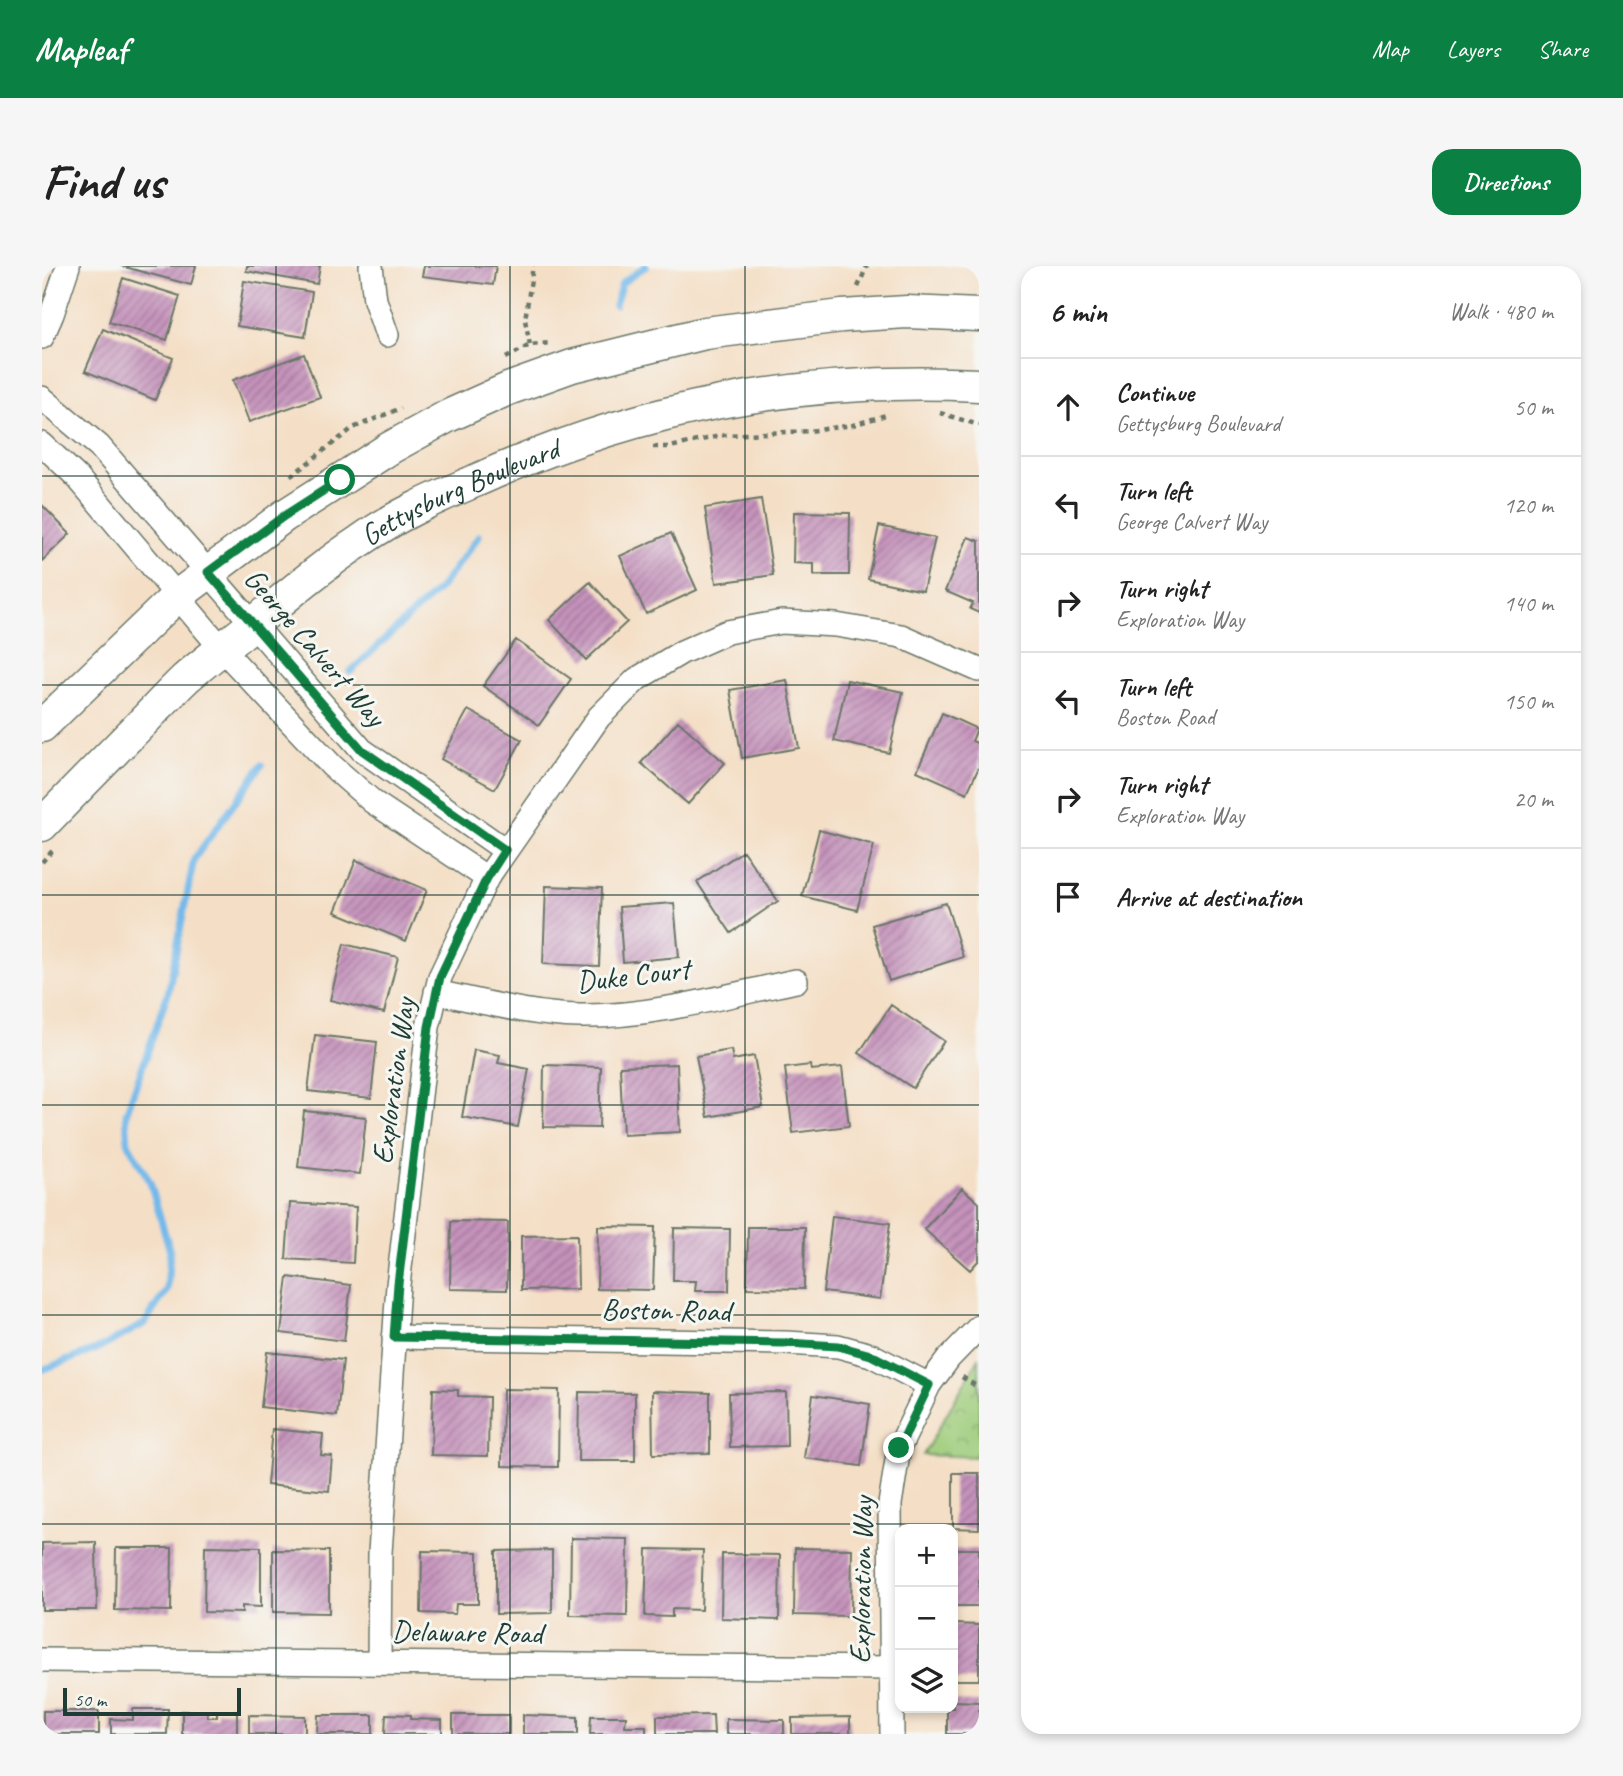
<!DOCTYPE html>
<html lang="en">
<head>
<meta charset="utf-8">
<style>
	:root { --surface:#fff; --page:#f6f6f6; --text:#222; --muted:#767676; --line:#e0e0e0; --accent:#0b8043 }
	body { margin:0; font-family:Caveat,sans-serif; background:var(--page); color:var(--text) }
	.controls { position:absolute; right:21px; bottom:21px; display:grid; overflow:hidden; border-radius:14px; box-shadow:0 4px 10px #0003 }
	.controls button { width:63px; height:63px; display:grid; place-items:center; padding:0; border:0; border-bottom:2px solid var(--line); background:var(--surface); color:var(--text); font:35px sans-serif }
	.scale { position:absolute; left:21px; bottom:18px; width:178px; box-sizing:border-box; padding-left:7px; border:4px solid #1f3d34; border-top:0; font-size:19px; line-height:24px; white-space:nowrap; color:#1f3d34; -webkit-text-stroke:5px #f6f6f2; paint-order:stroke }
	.stop { position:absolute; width:21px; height:21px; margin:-16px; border:5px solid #0b8043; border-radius:50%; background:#fff }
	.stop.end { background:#0b8043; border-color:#fff; box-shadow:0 2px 7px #0008 }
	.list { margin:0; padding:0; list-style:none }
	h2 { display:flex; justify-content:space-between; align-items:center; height:91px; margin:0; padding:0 28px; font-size:30px }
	h2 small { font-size:23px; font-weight:400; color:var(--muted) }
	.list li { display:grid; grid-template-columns:46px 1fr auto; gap:21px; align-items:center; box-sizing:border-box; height:98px; padding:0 28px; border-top:2px solid var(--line) }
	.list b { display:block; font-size:26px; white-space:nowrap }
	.list p { margin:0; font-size:23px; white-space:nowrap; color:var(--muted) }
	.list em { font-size:23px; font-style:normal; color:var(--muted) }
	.icon { flex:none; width:38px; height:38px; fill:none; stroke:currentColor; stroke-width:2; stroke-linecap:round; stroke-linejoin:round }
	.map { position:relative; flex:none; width:937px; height:1468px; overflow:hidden; border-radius:21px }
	header { display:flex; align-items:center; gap:42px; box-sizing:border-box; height:98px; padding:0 35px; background:var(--accent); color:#fff }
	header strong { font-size:33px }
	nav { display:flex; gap:38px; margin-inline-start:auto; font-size:24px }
	.intro { display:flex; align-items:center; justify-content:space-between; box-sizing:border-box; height:168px; padding:0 42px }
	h1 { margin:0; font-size:49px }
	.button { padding:18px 32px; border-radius:21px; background:var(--accent); color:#fff; font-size:24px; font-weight:700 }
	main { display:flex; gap:42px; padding:0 42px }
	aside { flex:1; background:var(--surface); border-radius:21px; box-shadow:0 4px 10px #0003 }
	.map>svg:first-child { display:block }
	.park { fill:url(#park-crowns); stroke:#5e8457; stroke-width:2 }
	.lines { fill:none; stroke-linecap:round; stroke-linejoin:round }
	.stream { stroke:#73b9ea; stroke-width:7 }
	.building { fill:url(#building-hatch) }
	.street-casing { stroke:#6a7667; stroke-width:26 }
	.secondary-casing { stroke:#6a7667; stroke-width:35 }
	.path { stroke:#6a7667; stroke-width:4.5; stroke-dasharray:5 5; stroke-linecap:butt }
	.street { stroke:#fff; stroke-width:23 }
	.secondary { stroke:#fff; stroke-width:32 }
	.route { stroke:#0b8043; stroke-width:9 }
	.grid { fill:none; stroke:#1f3d34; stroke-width:2; stroke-opacity:0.55 }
	.labels { text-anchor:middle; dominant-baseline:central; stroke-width:6; stroke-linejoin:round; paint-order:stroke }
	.street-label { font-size:30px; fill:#1f3d34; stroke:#f6f6f2 }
</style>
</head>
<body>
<header>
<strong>Mapleaf</strong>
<nav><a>Map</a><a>Layers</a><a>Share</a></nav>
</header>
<div class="intro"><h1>Find us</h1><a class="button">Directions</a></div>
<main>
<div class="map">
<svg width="937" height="1468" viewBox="0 0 937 1468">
	<defs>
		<pattern id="park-crowns" width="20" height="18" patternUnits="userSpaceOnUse" patternTransform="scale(1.75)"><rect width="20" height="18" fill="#9ecc7a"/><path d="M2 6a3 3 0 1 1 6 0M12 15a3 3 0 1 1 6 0" fill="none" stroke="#80a765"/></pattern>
		<pattern id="building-hatch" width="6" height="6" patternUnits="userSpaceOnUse" patternTransform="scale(1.75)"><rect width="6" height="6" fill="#c592bb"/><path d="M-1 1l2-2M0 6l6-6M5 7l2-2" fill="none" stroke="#9f7899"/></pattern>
	</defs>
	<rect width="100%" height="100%" fill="#f6f6f2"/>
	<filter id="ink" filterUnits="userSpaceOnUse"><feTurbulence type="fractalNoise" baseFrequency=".0143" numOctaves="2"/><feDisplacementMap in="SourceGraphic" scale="14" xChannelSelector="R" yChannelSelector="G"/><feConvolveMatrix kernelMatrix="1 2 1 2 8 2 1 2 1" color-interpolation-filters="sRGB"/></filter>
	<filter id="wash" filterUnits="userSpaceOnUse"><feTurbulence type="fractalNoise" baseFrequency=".00686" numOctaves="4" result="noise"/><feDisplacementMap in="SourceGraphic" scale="28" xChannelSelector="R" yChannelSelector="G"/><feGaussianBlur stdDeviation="1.57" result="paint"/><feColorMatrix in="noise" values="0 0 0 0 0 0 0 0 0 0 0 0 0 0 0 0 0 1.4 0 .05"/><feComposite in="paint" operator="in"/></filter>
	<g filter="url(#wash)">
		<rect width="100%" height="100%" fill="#f4dfc6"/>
		<!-- park -->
		<path class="park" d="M937,1092V1191L881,1189Z"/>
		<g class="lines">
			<!-- stream -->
			<path class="stream" d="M573,39L580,17L604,0
				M308,406L398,322L437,270
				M0,1104L58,1082L102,1058L125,1024L128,985L108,916L86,877L84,848L126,727L152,593L220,499"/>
		</g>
		<g id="blocks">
			<!-- building -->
			<path class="building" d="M79,0H154L149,19Z
				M205,0H278L275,18L204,5Z
				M382,0H454L451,19L380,10Z
				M81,12L138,30L125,74L67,56Z
				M202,15L270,26L263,71L195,60Z
				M61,63L131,92L113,134L43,105Z
				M262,88L278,131L207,156L191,114Z
				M719,233L731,309L674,317L663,242Z
				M0,239L28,268L0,295Z
				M752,246L808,247L807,309H772V298L751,297Z
				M837,260L893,272L881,325L826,313Z
				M629,267L655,324L604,348L578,290Z
				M926,271L937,275V347L928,343L931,337L903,325Z
				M548,316L585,356L544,394L507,354Z
				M474,374L529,413L497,459L441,420Z
				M745,414L757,482L700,492L688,424Z
				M805,414L861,426L847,487L792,475Z
				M426,444L480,474L453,523L399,493Z
				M900,447L935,463L930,475L937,478V501L925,527L875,505Z
				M636,455L683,497L646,538L599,497Z
				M777,564L832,579L815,644L760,630Z
				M701,585L736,635L689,667L655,616Z
				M314,594L385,624L364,675L293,646Z
				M504,620L560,622L557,700L501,698Z
				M632,637L637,691L581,696L577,641Z
				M904,637L921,691L847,715L830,659Z
				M302,678L356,691L342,747L288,734Z
				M849,739L902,775L871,822L817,787Z
				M273,769L335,776L329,832L266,825Z
				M432,784L458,789L456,797L487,803L476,861L420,851Z
				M689,784L691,794L712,790L721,841L666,851L654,790Z
				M635,798L638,866L581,869L578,800Z
				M502,799L559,801L557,862L501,861Z
				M768,799L769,804L800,801L807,860L751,867L743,802Z
				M262,845L324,851L318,908L256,901Z
				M920,922L937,937V994L928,1004L882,963Z
				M248,937L314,941L311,997L244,993Z
				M790,950L848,957L838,1033L781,1026Z
				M409,955L466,956L465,1024L408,1023Z
				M556,960L613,961L611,1024L555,1023Z
				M706,961H763L762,1023L705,1022Z
				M632,962L688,963L687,1025H653L654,1015H631Z
				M535,969L536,1023L479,1024V970Z
				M246,1011L309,1019L302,1075L239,1067Z
				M225,1086L301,1094L295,1150L219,1141Z
				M391,1123L416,1124V1130L447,1131L446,1190L389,1189Z
				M461,1123L517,1124L516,1201L460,1200Z
				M610,1125L668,1127V1187L611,1188Z
				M537,1126L593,1127V1195H536Z
				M744,1126L745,1180L688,1181L687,1127Z
				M771,1129L828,1138L819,1200L762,1192Z
				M230,1163L281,1168L279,1189L290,1190L287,1225L225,1219Z
				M911,1207H937V1263L911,1262Z
				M529,1272L586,1273L585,1350L528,1349Z
				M54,1276L55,1344H0V1277Z
				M163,1280L219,1281V1341L200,1340V1347L162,1346Z
				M74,1282H130L129,1345L73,1344Z
				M753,1282L810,1283L809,1350L752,1349Z
				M605,1283L661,1284L659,1344L630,1343V1351L603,1350Z
				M911,1283H937V1340H911Z
				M231,1284L287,1285V1347L231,1346Z
				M510,1284V1347L454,1348V1285Z
				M380,1285L436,1286V1338H414L413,1348L379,1347Z
				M680,1288L738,1289L737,1354L679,1352Z
				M911,1358L937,1359V1414H911Z
				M911,1435L937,1436V1468H905V1442H911Z
				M91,1443H126L125,1468H69V1453L91,1454Z
				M1,1445H57V1468H1Z
				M140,1445H165V1451H175V1445H195V1468H140Z
				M344,1448L369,1449V1453L400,1454V1468H343Z
				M207,1449L263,1450V1468H207Z
				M276,1449H331V1468H275Z
				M411,1449H467V1468H411Z
				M481,1449L536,1451V1468H481Z
				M671,1449L672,1468H615V1450Z
				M549,1450H584L583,1460H604V1468H548Z
				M808,1451V1468H750V1452Z
				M684,1453L742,1454V1468H684Z"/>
		</g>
	</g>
	<g filter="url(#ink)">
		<use href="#blocks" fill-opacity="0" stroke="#6a7667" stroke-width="2"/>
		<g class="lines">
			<defs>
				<path id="street" d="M329,0L333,34L345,69
					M0,71L10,48L26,0
					M0,132L57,180L320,484L463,584
					M0,178L35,211L180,383L290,500L331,536L445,612
					M394,726C442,736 489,749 537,750C605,752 687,729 754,715
					M352,1071L744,1077L796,1080L829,1089L887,1119
					M0,1394L850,1402
					M337,1396L338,1287L356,1019L386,761L398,711L445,612L557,451L595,413L640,386L685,366L740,356L794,359L859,370L937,404
					M850,1468L848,1238L857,1182L887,1119L907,1092L937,1061"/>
				<g id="secondary">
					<path d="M0,460L134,331L242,250L348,182L406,150L466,123L530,100L663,67L800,50L865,46L937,49"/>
					<path id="s1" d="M0,559C32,526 63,494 95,462C111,446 127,428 144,412C166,393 189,376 211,358C246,329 280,300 318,275C353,250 393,232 433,215C596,141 758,110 937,119"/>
				</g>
			</defs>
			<!-- street casing -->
			<use href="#street" class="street-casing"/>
			<!-- secondary casing -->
			<use href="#secondary" class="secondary-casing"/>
			<!-- path -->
			<path class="path" d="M816,21L825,0
				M488,79L483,54L491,0
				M464,92L488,79L508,77
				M898,147L937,159
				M611,181H628L682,169L768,165L811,159L847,148
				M249,210L311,162L359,142
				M0,596L12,583
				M920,1111L937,1122"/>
			<!-- street -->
			<use href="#street" class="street"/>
			<!-- secondary -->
			<use href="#secondary" class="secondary"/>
		</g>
	</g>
	<g class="lines" filter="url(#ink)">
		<!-- route -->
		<path class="route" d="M298,214L242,250L166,306L320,484L463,584L445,612L398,711L387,761L356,1018L352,1071L744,1077L796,1080L829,1089L887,1119L857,1182"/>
	</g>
	<!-- grid -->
	<path class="grid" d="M234,0V1468M468,0V1468M703,0V1468M0,210H937M0,419H937M0,629H937M0,839H937M0,1049H937M0,1258H937"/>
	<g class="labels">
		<!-- street labels -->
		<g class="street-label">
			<text stroke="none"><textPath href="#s1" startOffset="539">Gettysburg Boulevard</textPath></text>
			<text transform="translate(273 381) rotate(49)">George Calvert Way</text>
			<text transform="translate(591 709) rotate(-7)">Duke Court</text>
			<text transform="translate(351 815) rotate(-82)">Exploration Way</text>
			<text transform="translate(624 1044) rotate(1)">Boston Road</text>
			<text transform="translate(819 1314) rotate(-89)">Exploration Way</text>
			<text transform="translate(425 1366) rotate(1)">Delaware Road</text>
		</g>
	</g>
</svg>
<div class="controls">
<button>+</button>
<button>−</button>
<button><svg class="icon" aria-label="layers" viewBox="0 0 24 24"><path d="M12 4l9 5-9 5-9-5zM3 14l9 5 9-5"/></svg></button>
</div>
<div class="scale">50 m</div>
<div class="stop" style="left:298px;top:214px"></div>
<div class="stop end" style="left:857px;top:1182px"></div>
</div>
<aside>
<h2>6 min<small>Walk · 480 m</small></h2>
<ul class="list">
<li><svg class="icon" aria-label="ahead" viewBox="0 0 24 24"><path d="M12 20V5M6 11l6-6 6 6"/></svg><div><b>Continue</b><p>Gettysburg Boulevard</p></div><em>50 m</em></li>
<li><svg class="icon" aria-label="left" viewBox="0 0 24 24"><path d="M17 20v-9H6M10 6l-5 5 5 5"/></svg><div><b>Turn left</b><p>George Calvert Way</p></div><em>120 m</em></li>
<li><svg class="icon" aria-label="right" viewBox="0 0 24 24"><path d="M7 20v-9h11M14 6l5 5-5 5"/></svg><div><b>Turn right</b><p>Exploration Way</p></div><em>140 m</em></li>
<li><svg class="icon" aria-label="left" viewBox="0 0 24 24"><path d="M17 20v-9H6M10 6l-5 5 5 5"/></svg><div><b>Turn left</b><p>Boston Road</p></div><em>150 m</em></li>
<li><svg class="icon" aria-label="right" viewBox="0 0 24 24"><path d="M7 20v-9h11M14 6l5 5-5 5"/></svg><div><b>Turn right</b><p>Exploration Way</p></div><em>20 m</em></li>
<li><svg class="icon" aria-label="arrive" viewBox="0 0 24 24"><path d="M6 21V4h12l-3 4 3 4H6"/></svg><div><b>Arrive at destination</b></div></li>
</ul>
</aside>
</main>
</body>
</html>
